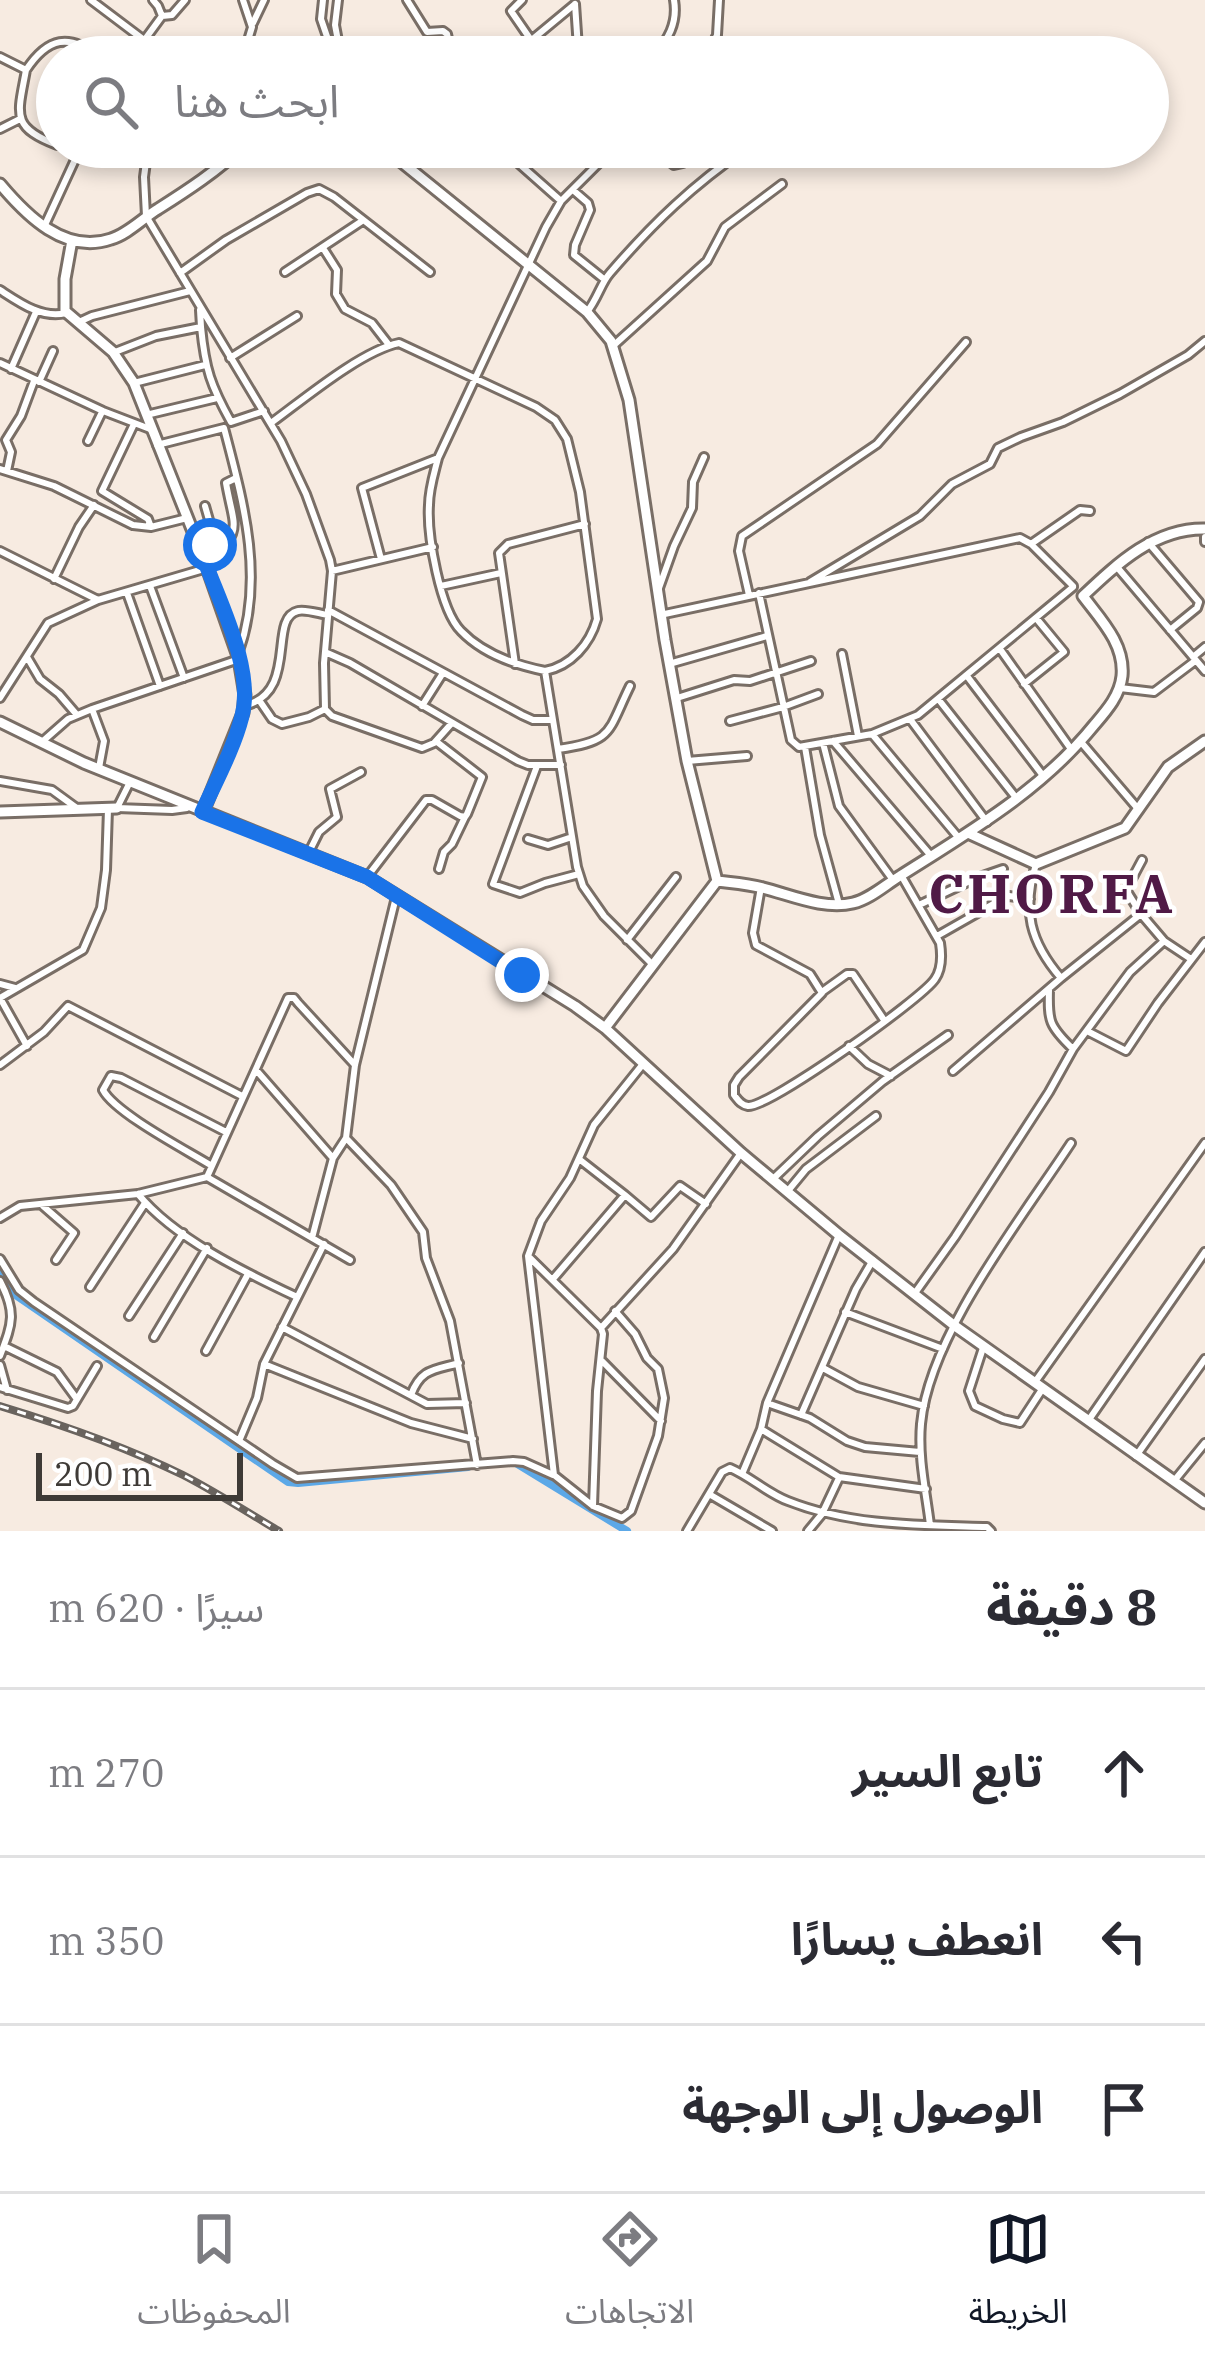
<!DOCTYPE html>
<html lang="ar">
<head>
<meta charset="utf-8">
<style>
	:root { --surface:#fff; --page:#f2f2f3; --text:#2b2b33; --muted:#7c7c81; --line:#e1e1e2; --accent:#111827 }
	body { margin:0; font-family:"IBM Plex Serif","Noto Sans Arabic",serif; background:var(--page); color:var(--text); direction:rtl }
	.scale { position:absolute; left:36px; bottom:30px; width:207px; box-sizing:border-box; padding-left:12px; border:6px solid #3e3a36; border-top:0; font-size:33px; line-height:42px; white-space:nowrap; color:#3e3a36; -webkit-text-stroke:9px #fff; paint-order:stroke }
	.stop { position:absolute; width:36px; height:36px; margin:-27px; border:9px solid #1a73e8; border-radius:50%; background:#fff }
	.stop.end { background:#1a73e8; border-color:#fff; box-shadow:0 3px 12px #0008 }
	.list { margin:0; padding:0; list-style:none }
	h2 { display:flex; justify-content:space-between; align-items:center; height:156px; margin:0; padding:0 48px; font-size:51px }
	h2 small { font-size:39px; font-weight:400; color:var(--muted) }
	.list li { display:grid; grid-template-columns:78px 1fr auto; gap:36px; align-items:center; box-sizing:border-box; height:168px; padding:0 48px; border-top:3px solid var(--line) }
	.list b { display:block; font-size:45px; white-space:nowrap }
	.list em { font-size:39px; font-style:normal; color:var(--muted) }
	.icon { flex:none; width:66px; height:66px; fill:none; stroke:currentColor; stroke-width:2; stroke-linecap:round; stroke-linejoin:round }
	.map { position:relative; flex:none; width:1205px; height:1531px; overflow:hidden; direction:ltr }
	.search { position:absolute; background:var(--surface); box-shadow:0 6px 18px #0003; left:36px; right:36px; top:36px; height:132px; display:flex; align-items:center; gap:30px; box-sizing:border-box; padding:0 42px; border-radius:66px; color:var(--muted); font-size:45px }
	.sheet { height:660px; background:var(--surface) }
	nav { display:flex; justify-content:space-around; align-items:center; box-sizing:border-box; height:168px; border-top:3px solid var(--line); background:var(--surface); font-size:33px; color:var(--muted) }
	nav a { display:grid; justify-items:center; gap:6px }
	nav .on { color:var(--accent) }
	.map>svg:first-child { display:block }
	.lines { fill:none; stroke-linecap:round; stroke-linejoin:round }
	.canal { stroke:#5ca8e7; stroke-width:8 }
	.street-casing { stroke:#796e66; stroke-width:12 }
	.secondary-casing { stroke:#796e66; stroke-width:15 }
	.street { stroke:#fff; stroke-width:6 }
	.secondary { stroke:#fff; stroke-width:9 }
	.rail-casing { stroke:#69635e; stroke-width:8 }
	.rail { stroke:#fff; stroke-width:3; stroke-dasharray:9; stroke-linecap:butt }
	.route { stroke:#1a73e8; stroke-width:15 }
	.labels { text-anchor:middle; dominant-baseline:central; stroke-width:9; stroke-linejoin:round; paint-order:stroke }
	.district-label { font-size:54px; font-weight:bold; letter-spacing:3px; fill:#501a46; stroke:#fff }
</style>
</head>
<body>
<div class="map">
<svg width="1205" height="1531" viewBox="0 0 1205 1531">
	<rect width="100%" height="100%" fill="#f7ebe1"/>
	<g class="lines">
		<!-- canal -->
		<path class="canal" d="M0,1272L17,1296L288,1482L298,1483L468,1467
			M513,1463H516L627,1531"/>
		<defs>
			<path id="street" d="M91,0L144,40
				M323,0L321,19L334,57
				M338,0L335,25L341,57
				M407,0L427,32L443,31L447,34L452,57
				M522,0L511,11L531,40
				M575,4L578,48L586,57
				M162,16L172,15L185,0
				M253,23L264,0
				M0,57L26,70C18,114 10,127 57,145
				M132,57L162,16L158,6L153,0
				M243,57L252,27L243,0
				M511,57L575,4
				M567,57L578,48
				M653,57C668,40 678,23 674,0
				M706,57L717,35L719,0
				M26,70C48,37 69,33 100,57
				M0,129L20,119
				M63,147L118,160L145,162
				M148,147L144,177L146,216L281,441L306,494L330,560L332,571L324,663L325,709L332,716L422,748L434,743L451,724
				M500,147L561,201
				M652,147L674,165L683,163L700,147
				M573,190L588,203L590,210L575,245L574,255L605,280
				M44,227L79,151
				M323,248L337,270L336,294L345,309L372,323L389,345
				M285,272L362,221
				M180,273L226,240L307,193L319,189L334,197L430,272
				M0,290C20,303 42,319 66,313
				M587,312C598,298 601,283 610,273C654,222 693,185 748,147
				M79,322L92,316L190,291
				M201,327C205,369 211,386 231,422L264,411
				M613,346L707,261L725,227L782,184
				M115,352L156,336L201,327L200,310
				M230,358L297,316
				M0,363L103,411L150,429
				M11,369L36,312
				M39,382L53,351
				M134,383L205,365
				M146,415L217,398
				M271,423C304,399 361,351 399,343L536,407L555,420L567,439L580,492L597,619C590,644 571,666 545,671L577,867L583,886L604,916L652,964
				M134,424L102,491L148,519L151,527
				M224,428C243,501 265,577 239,651
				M88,441L102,412
				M157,445L224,428
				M0,469L54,486L133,525L151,527L187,518
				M7,471L11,452L6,440L21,416L34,381
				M205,506L211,527L210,558
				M1205,537V542
				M1148,542L1199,602L1197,608L1170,630
				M1031,544L1080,510L1090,511
				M0,551L98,600L207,568
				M381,559L362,488L438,458
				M205,562C245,531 234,529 226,483L236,478
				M1117,567L1205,671
				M332,571L433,547
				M54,579L79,527L94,505
				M810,582L920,516L952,484L990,464L998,448L1021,437L1063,422L1120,394L1188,355L1205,341
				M150,586L184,678
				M441,586L501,573
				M659,588L674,546L692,508L693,482L704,457
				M127,593L160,686
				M759,593L791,740L799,747L872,734L918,715L1073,587
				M749,595L739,551L742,536L877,444L966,342
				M328,610L522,715L533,720H553
				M660,615L1020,538L1031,544L1073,586
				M1000,649L1071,749
				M325,652L350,663L518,761L528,765H561
				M842,654L858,736
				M27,657L40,679L59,694L77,715
				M1193,657L1205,647
				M515,664L499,553L508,544L585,524
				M669,664L767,636
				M545,671C515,665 483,654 461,631C440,610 427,535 429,505C429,489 434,474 438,458L546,227L561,201L615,147
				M967,676L1044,777
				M1024,684L1064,652L1036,618
				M1120,688L1154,692L1195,661
				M0,698L48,623L98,600
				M677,698L734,680L750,681L811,661
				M259,700L272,719L282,724L309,717L325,709
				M939,700L1017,799
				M244,706C300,692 267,618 298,611C306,609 320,614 328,615
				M422,706L443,673
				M92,709L104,741L99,768
				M910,719L987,822
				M730,721L783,707L818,694
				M872,734L958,837
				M43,741L68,719L92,709L239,659
				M833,741L932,857
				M1081,742L1139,810
				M823,743L839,806L893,880
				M805,747L820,835L839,904
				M558,749C614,741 607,733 630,686
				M687,761L747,756
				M537,766L493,884L520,893L545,883L579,874
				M0,781L52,790L78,809
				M130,782L117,808L172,810L187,808
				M528,839L548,845L572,837
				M308,854L319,832L337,817L330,789L361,772
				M1142,860L1126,890L1141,914L1164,941
				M1036,864C1022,910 1030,942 1061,978L1141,914
				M439,869L444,852L452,844L465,817
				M367,877L426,800H432L460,816L465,817L467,814L482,777L437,742
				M761,887L753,933L756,945L810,974L822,993L739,1077L734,1085V1095C738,1100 741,1105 748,1106C768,1108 922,999 935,979C942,969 942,956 940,943L901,875
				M919,905L974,879L1003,869
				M937,936L1002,899L1009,896L1030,899
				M627,940L676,877
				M0,984L15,988
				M1049,990C1048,1021 1049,1026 1073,1049
				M822,992L847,974H853L884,1020
				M0,998L83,950L101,908L106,870L108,809
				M0,998L27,1046
				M1089,1032L1126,1051L1158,1003L1205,942
				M849,1046L868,1064L891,1076
				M0,1065L44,1032L68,1006L242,1096
				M256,1070L332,1157
				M953,1071L1061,978
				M346,1138L391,1185L423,1232L426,1258L450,1321L477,1465
				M212,1166C186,1150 115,1113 103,1090L111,1076L121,1078L226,1132
				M207,1177L288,998H294L298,1003L355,1065
				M772,1180L818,1136L883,1081L948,1035
				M787,1192L806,1169L876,1116
				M138,1194C174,1238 244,1272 295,1296
				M625,1195L651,1217L680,1186L706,1204
				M43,1206L74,1233L56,1260
				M0,1218L20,1206L138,1194L207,1177L350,1260
				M839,1235L767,1403L761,1429L839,1477L926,1489
				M312,1238L333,1158L346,1138L355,1065L396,897
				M530,1258L601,1328L603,1334L597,1391L593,1506
				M0,1259L19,1290L34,1302L273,1464L297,1478L513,1461L524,1462L553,1475
				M553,1279L625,1195L579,1159
				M0,1281C17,1313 12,1324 0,1356
				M90,1287L145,1203
				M915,1293L955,1237L1049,1092L1073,1049L1130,972L1164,941L1191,959
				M615,1311L635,1334L647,1358L658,1369L664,1398L658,1436L631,1511L622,1518L593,1506L554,1475L528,1256L541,1221L570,1178L594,1125L643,1064
				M845,1312L943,1349
				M129,1316L183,1233
				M282,1327L427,1404L466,1403
				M601,1328L673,1249L741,1153
				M154,1337L207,1248
				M4,1346L57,1372L76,1398
				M983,1348L969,1391L975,1406L1003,1419L1020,1423L1043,1388
				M206,1351L248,1274
				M601,1360L661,1421
				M264,1364L411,1423L473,1439
				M0,1365L7,1390
				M823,1368L858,1387L924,1406
				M1035,1382L1205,1143
				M0,1387L68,1408L73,1406L97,1366
				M411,1395C421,1368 435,1370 459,1363
				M767,1403L810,1418L847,1441L865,1447L920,1452
				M801,1415L856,1289L873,1260
				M1088,1421L1205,1252
				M239,1441L257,1398L264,1364L324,1244
				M1136,1456L1205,1359
				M742,1474L761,1429
				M1174,1481L1205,1443
				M709,1494L772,1531
				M930,1525C926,1492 918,1458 921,1424C929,1335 1022,1218 1071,1143
				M687,1531L722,1472L730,1468C751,1477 767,1493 788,1501C851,1526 921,1525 987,1527L991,1531
				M808,1531L822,1514L839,1478"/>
			<path id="secondary" d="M383,147L587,312L611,341L629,400L665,640L687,761L717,881
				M0,184C26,215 65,255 111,239C128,234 143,218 158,209C188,190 217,171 242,147
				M72,240L65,279V311L113,352L134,383L205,562L239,659L245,695L243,713L203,812
				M0,722L84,763L367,877L575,1006L605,1028L741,1153L839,1235L955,1326L1205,1503
				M0,812L117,808
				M970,834L1036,864L1125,828L1168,767L1205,741
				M605,1028L717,881C733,883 748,884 763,888C791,895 824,910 853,903C870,899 885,885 900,876C971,831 1042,790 1095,724C1107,710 1120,695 1122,676C1125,644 1101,620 1083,596C1118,563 1155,528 1205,529"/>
		</defs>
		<!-- street casing -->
		<use href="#street" class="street-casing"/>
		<!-- secondary casing -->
		<use href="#secondary" class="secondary-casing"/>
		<!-- street -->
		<use href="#street" class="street"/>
		<!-- secondary -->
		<use href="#secondary" class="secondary"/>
		<defs>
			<path id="rail" d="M0,1406C63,1425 124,1446 183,1475C216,1492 247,1512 279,1531"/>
		</defs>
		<!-- rail casing -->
		<use href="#rail" class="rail-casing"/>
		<!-- rail -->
		<use href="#rail" class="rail"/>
	</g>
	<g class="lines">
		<!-- route -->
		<path class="route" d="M210,545V558L205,562C221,605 254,670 242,716C234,748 216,781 202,812L367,877L522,975"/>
	</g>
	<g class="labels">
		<!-- district labels -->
		<g class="district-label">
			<text x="1052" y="893">CHORFA</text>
		</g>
	</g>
</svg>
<div class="scale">200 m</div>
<div class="stop" style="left:210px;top:545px"></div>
<div class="stop end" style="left:522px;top:975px"></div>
<div class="search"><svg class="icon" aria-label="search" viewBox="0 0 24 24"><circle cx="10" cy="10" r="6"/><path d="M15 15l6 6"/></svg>ابحث هنا</div>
</div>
<section class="sheet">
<h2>8 دقيقة<small>سيرًا · 620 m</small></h2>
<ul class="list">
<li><svg class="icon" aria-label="ahead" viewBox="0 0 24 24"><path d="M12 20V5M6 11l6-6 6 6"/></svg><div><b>تابع السير</b></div><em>270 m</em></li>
<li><svg class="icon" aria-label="left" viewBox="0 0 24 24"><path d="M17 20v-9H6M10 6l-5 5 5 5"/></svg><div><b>انعطف يسارًا</b></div><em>350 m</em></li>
<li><svg class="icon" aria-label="arrive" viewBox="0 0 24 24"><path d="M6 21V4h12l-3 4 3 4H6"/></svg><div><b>الوصول إلى الوجهة</b></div></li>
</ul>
</section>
<nav>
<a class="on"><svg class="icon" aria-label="map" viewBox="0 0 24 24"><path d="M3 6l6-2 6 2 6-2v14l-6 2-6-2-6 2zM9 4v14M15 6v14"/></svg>الخريطة</a>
<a><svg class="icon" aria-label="directions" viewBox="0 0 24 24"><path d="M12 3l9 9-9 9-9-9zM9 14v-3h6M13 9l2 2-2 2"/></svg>الاتجاهات</a>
<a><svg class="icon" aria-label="saved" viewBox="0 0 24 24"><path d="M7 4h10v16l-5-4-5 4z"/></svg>المحفوظات</a>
</nav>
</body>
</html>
